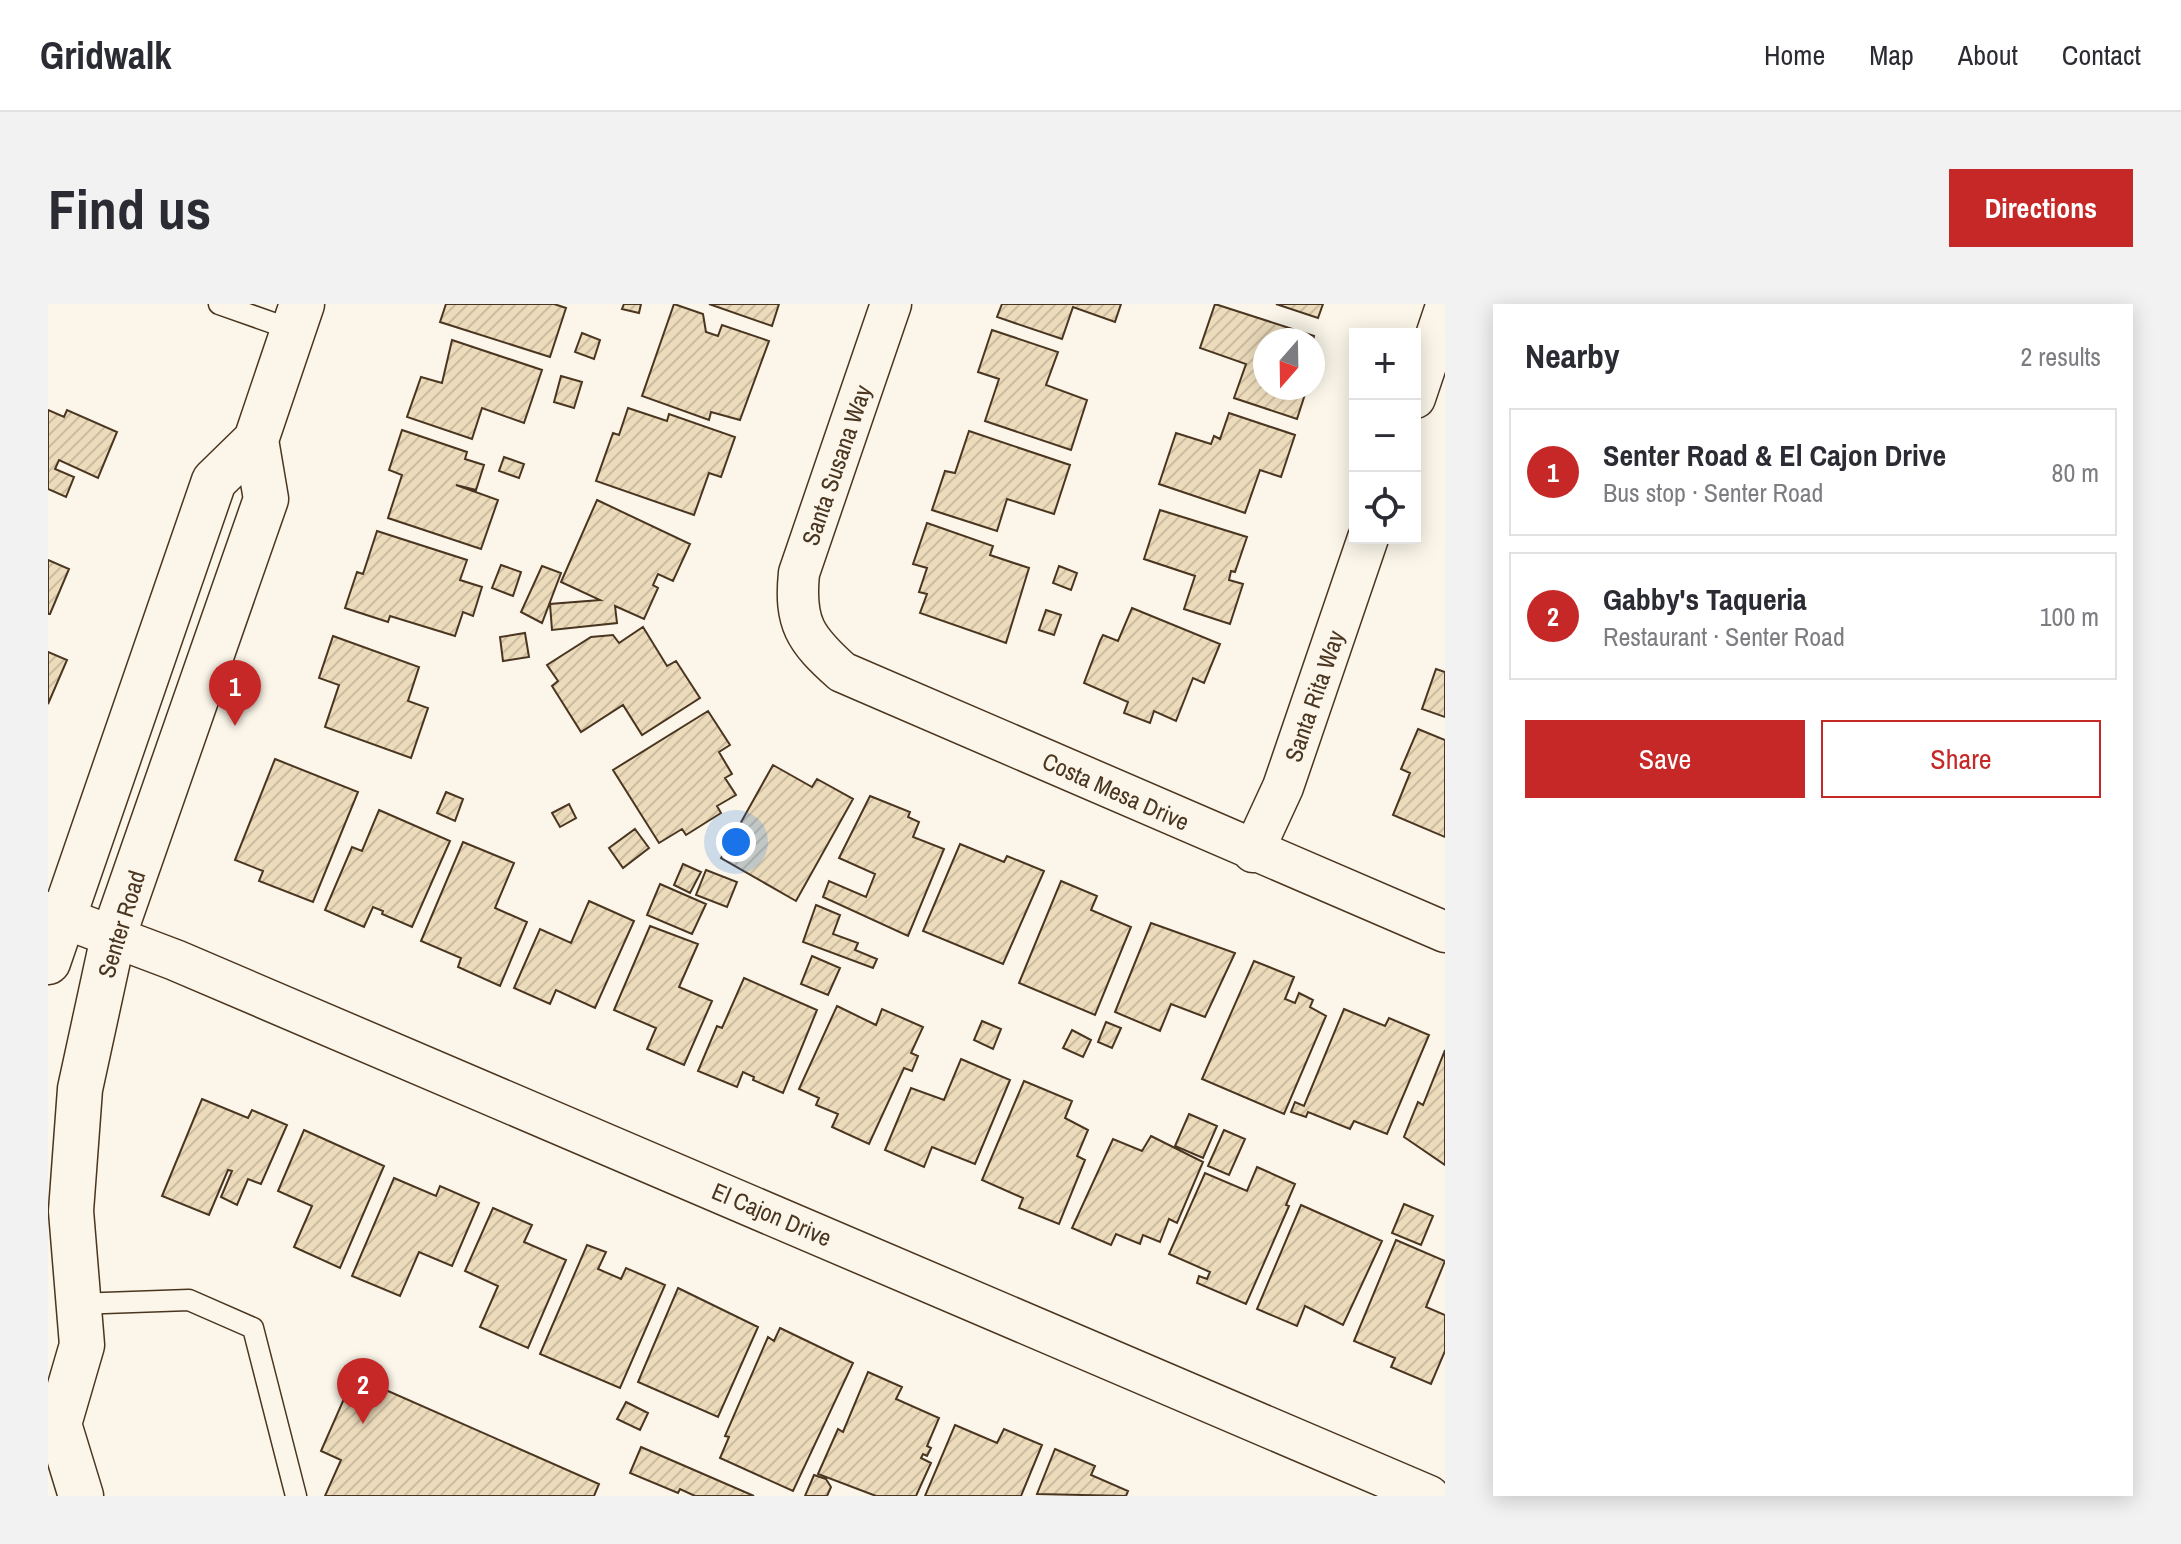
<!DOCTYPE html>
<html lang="en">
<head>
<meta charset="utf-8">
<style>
	:root { --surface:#fff; --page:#f2f2f3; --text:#2b2b33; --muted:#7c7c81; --line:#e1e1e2; --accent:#c62828 }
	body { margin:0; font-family:"Archivo Narrow",sans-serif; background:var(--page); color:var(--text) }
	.controls { position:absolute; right:24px; top:24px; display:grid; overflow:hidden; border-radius:0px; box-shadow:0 4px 20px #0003 }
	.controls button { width:72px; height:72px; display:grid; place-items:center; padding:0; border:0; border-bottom:2px solid var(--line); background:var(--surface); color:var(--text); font:40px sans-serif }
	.compass { position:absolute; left:1205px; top:24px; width:72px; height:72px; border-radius:50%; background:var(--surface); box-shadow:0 4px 20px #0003; rotate:200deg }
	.you { position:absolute; left:688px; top:538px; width:28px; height:28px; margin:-20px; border:6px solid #fff; border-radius:50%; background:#1a73e8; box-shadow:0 0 0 12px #1a73e833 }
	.badge { display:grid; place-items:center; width:52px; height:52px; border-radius:50%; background:var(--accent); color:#fff; font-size:26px; font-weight:700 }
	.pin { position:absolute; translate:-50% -66px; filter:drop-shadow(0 2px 4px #0008) }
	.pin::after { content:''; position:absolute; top:42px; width:28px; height:24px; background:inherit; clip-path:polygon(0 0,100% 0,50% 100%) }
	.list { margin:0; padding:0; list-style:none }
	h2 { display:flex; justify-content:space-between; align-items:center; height:104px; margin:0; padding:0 32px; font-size:34px }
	h2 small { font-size:26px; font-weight:400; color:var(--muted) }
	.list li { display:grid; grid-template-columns:52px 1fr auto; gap:24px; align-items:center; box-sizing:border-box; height:128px; margin:0 16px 16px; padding:0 16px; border:2px solid var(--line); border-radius:0px }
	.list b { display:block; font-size:30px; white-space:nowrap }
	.list p { margin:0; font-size:26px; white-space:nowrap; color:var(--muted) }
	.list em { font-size:26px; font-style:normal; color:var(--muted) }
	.actions { display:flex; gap:16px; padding:24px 32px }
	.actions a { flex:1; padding:18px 0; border:2px solid var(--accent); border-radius:0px; text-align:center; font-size:28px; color:var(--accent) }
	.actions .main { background:var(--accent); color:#fff }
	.icon { flex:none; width:44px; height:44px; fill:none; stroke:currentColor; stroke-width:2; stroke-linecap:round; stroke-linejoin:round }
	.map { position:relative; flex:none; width:1397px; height:1192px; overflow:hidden; border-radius:0px }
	header { display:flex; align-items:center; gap:48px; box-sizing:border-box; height:112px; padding:0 40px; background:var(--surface); border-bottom:2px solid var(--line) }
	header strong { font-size:38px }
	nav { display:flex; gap:44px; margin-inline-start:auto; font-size:28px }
	.intro { display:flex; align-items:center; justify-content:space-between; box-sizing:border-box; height:192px; padding:0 48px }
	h1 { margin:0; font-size:56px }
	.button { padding:20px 36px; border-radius:0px; background:var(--accent); color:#fff; font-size:28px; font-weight:700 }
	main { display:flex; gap:48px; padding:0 48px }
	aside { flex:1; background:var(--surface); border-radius:0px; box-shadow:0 4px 20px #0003 }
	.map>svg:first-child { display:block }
	.building { fill:url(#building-hatch); stroke:#4a3520; stroke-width:2 }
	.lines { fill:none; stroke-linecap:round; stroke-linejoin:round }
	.lane-casing { stroke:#4a3520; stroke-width:23 }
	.street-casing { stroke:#4a3520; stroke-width:43 }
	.secondary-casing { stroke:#4a3520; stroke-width:47 }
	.lane { stroke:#fbf6e9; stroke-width:20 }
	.street { stroke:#fbf6e9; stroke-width:40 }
	.secondary { stroke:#fbf6e9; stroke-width:44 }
	.labels { text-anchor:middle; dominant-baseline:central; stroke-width:6; stroke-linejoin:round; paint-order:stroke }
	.street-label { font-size:24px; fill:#4a3520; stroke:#fbf6e9 }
</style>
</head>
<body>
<header>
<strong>Gridwalk</strong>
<nav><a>Home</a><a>Map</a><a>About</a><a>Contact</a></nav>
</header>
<div class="intro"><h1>Find us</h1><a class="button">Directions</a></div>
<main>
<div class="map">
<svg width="1397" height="1192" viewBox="0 0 1397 1192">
	<defs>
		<pattern id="building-hatch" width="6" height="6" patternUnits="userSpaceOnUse" patternTransform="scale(2)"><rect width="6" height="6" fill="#ecdcbc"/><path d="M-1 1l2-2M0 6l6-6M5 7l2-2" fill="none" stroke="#ccbda1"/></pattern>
	</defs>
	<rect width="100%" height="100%" fill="#fbf6e9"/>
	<!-- building -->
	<path class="building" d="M398,0H506L518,4L502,53L392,18Z
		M576,0H593L591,9L574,5Z
		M626,0L655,10L658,28L670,32L674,21L721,37L692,116L663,108L661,116L594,92Z
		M661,0H731L724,22Z
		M954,0H1073L1067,18L1025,3L1014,35L949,13Z
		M1167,0L1266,32L1265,36H1217V84H1259L1249,115L1186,94L1198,60L1152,44Z
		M1228,0H1275L1270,14Z
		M944,26L1010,48L998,81L1039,96L1023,146L937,117L951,75L930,68Z
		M534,29L552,36L546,55L527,48Z
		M404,36L494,66L476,119L434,104L424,135L359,113L373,73L394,79Z
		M513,72L534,78L526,104L506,98Z
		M580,104L619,117L621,110L687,133L673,173L661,169L646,211L548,177L565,129L571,131Z
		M0,106L16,113L19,106L69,128L50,174L11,156L7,165L26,173L18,193L0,185Z
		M1181,109L1247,131L1233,173L1212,166L1197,209L1111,180L1128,129L1163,140L1166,132L1172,135Z
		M354,126L419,148L417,155L436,161L428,186L408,181L450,196L433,245L340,214L354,171L341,166Z
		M921,127L1022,161L1006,210L959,195L949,227L884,206L897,167L907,169Z
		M456,153L476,160L471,174L451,167Z
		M549,196L642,240L625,277L610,270L605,281L610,284L596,315L567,302L569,319L504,326L502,300L552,296L513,278Z
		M1112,206L1199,233L1187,268L1183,267L1181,276L1195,280L1182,320L1136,305L1147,272L1096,255Z
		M879,219L945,242L942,251L981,264L958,339L872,309L879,290L871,288L879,264L865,260Z
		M329,227L419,256L412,276L434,283L425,312L415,308L407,332L342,312L340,318L297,304L309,268L315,270Z
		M0,256L21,265L2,310H0Z
		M453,261L473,268L465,292L444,284Z
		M494,262L513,269L494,319L473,308Z
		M1011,262L1029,269L1023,286L1005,279Z
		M1084,304L1172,340L1156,379L1145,374L1128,417L1106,407L1102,419L1076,409L1080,398L1036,379L1052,337L1055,331L1070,337Z
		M998,306L1013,311L1006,331L991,326Z
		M595,323L619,362L628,357L652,394L594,431L575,401L533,428L504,382L510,377L499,361L543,333L565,331L571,339Z
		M477,329L481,353L455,357L452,333Z
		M285,332L371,363L360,397L380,404L363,454L277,423L291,381L271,374Z
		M0,348L19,356L0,400Z
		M1388,365L1397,368V413L1374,405Z
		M660,407L682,441L671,448L684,470L677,474L688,491L669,502L673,509L638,531L634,525L611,539L565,466Z
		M1370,425L1397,436V533L1345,511L1362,469L1353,465Z
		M227,455L310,488L265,598L211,577L215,567L187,556Z
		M725,461L764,483L769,475L805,495L748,597L673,554Z
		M398,488L415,495L407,517L389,509Z
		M822,492L862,508L860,513L871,518L865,533L896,545L860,632L775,593L781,577L818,593L827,570L791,554Z
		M521,500L528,514L512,523L504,509Z
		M331,506L402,537L364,623L334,610L335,607L325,603L316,623L277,606L304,543L314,547Z
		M587,525L601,544L575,564L561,544Z
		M415,538L466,559L447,604L479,618L452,682L410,663L413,654L373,637Z
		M912,540L956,558L959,552L996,567L955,660L875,627Z
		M635,560L653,568L642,589L626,581Z
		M658,566L689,578L679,603L648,591Z
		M1013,577L1049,592L1043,606L1083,623L1047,711L971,679Z
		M612,580L658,600L644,630L599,611Z
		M541,597L586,617L547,704L508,686L502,700L466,684L492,625L523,639Z
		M768,601L792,611L785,630L810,639L807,646L829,655L825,664L755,638Z
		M1103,619L1187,649L1157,713L1123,700L1112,727L1067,708Z
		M602,622L650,640L631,683L664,697L636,761L599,745L608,724L566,706Z
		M764,652L792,664L780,691L753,680Z
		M1206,657L1246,673L1237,695L1247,699L1251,689L1265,696L1262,703L1278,712L1236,810L1154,775Z
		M696,674L769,706L735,789L705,776L706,773L695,768L689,783L650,767L669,722L674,724Z
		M789,702L828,721L834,705L875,723L863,749L870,752L864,767L856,764L821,840L784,823L790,810L768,801L771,794L751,785Z
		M1296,705L1337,722L1341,714L1381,731L1339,830L1306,817L1302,825L1260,808L1258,813L1243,808L1247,798L1256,802Z
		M934,717L953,725L945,745L926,736Z
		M1058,718L1073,724L1064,744L1050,738Z
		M1024,726L1043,736L1035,753L1015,744Z
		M1397,746V861L1356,833L1370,798L1375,801Z
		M913,755L962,776L927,860L884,843L876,863L837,846L863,784L896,796Z
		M976,777L1024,797L1017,814L1040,826L1029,852L1037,856L1011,920L971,904L975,894L934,876Z
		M154,795L200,814L204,806L239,821L213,880L200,875L189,901L173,893L184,867L180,866L161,911L114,892Z
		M1141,810L1169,822L1155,854L1127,842Z
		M256,826L336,862L292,964L246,943L264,902L230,887Z
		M1176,826L1197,835L1181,871L1160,862Z
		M1103,832L1155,858L1129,919L1121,915L1112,938L1095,931L1092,940L1068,930L1063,941L1024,924L1065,835L1094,847Z
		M1209,863L1247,880L1238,901L1241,902L1198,1000L1149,979L1151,972L1159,975L1162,968L1121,950L1157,869L1199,887Z
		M346,874L388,892L392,882L431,899L404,962L371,948L352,992L304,972Z
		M1356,900L1385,912L1373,941L1344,929Z
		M1253,901L1334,937L1295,1021L1257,1002L1249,1022L1209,1005Z
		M445,904L484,921L476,938L518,956L480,1044L432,1023L450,982L417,967Z
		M1348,936L1397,957L1378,1003L1397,1011V1047L1383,1080L1343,1063L1347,1054L1306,1037Z
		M539,941L558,948L550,965L573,975L578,964L617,981L572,1084L492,1050Z
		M630,984L710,1023L670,1113L590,1078Z
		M732,1024L805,1059L745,1187L672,1154L681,1133L677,1132L720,1033L726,1037Z
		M820,1068L854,1083L848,1095L891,1114L879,1142L883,1144L879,1152L875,1150L873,1154L883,1159L868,1192H828L770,1170L790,1125L795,1128Z
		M306,1072L551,1180L546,1192H277L293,1156L273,1147Z
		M578,1098L600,1109L592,1126L569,1115Z
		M907,1121L949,1139L956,1125L994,1141L973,1192H877Z
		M593,1143L706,1192H647L632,1185L630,1189L582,1169Z
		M1007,1145L1047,1162L1043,1171L1080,1187L1078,1192L989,1190Z
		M766,1171L778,1175L783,1183L779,1192H757Z"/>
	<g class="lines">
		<defs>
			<path id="lane" d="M171,0L245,26
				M28,1000L141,996L205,1024L248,1192"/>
			<path id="street" d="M843,0L751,269C746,319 757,335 794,368L1397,628
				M1367,94L1397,5
				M1205,548L1235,483L1320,234
				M0,608L127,656L1381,1192"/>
			<path id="secondary" d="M0,658L166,177L208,136L254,0
				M0,1105L11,1120L33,1192
				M11,1120L34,1041L23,907L32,785L65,633L218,195L208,136"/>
		</defs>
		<!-- lane casing -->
		<use href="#lane" class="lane-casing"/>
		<!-- street casing -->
		<use href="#street" class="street-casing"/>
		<!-- secondary casing -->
		<use href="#secondary" class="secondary-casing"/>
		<!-- lane -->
		<use href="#lane" class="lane"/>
		<!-- street -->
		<use href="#street" class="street"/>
		<!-- secondary -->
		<use href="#secondary" class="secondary"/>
	</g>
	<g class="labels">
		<!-- street labels -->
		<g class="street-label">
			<text transform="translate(788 161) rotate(-71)">Santa Susana Way</text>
			<text transform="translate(1266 392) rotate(-71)">Santa Rita Way</text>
			<text transform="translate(1068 487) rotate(24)">Costa Mesa Drive</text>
			<text transform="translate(73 620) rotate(-73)">Senter Road</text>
			<text transform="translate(724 910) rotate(23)">El Cajon Drive</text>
		</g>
	</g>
</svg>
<div class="controls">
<button>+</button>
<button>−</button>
<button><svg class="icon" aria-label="locate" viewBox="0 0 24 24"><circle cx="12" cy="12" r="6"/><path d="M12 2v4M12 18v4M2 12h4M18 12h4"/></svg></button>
</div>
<svg class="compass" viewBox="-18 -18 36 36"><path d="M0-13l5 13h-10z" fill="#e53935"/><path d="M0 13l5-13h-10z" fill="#7c7c81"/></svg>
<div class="you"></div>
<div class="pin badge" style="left:187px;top:422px">1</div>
<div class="pin badge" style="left:315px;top:1120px">2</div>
</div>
<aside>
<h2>Nearby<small>2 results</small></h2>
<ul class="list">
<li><span class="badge">1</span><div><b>Senter Road &amp; El Cajon Drive</b><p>Bus stop · Senter Road</p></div><em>80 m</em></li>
<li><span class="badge">2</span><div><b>Gabby's Taqueria</b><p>Restaurant · Senter Road</p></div><em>100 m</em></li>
</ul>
<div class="actions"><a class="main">Save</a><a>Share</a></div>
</aside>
</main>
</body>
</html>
